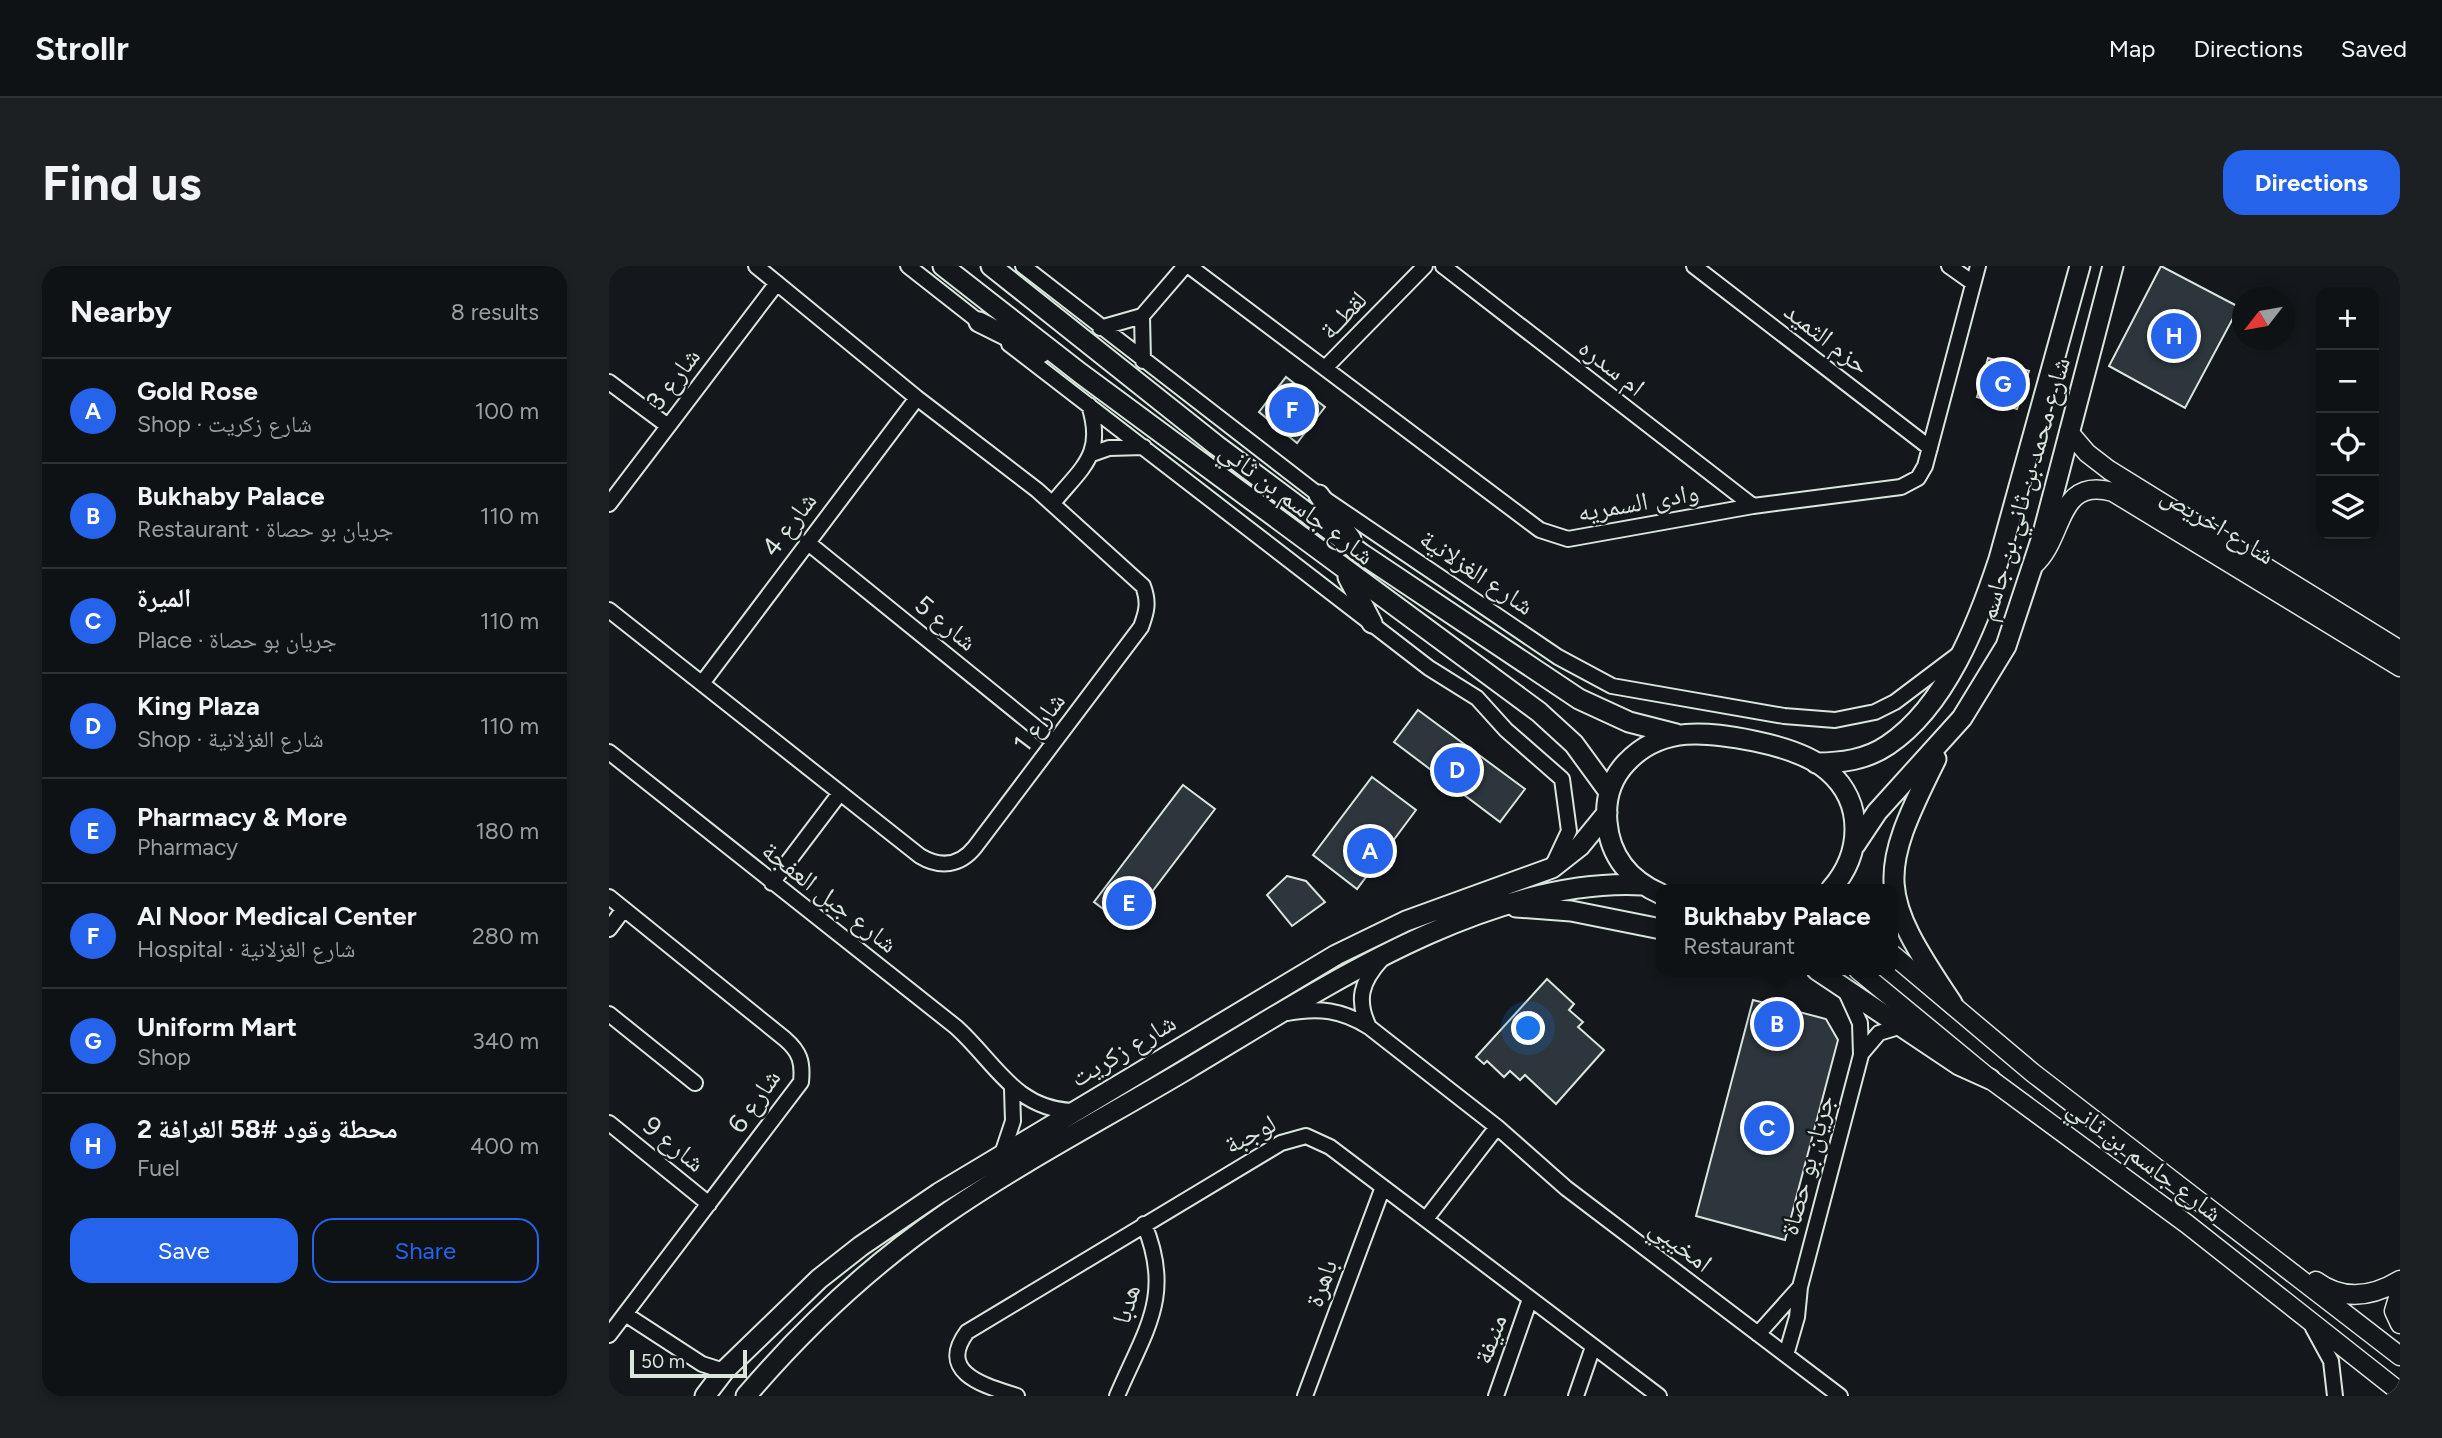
<!DOCTYPE html>
<html lang="en">
<head>
<meta charset="utf-8">
<style>
	:root { --surface:#0f1215; --page:#1d2022; --text:#f1f3f6; --muted:#9b9ea0; --line:#2f3234; --accent:#2563eb }
	body { margin:0; font-family:Figtree,"Noto Naskh Arabic",sans-serif; background:var(--page); color:var(--text) }
	.controls { position:absolute; right:21px; top:21px; display:grid; overflow:hidden; border-radius:14px; box-shadow:0 4px 10px #0003 }
	.controls button { width:63px; height:63px; display:grid; place-items:center; padding:0; border:0; border-bottom:2px solid var(--line); background:var(--surface); color:var(--text); font:35px sans-serif }
	.compass { position:absolute; left:1623px; top:21px; width:63px; height:63px; border-radius:50%; background:var(--surface); box-shadow:0 4px 10px #0003; rotate:239deg }
	.scale { position:absolute; left:21px; bottom:18px; width:117px; box-sizing:border-box; padding-left:7px; border:4px solid #d8e6dc; border-top:0; font-size:19px; line-height:24px; white-space:nowrap; color:#d8e6dc; -webkit-text-stroke:5px #14181c; paint-order:stroke }
	.you { position:absolute; left:920px; top:763px; width:24px; height:24px; margin:-18px; border:5px solid #fff; border-radius:50%; background:#1a73e8; box-shadow:0 0 0 10px #1a73e833 }
	.badge { display:grid; place-items:center; width:46px; height:46px; border-radius:50%; background:var(--accent); color:#fff; font-size:23px; font-weight:700 }
	.pin { position:absolute; translate:-50% -50%; border:4px solid #fff; box-shadow:0 2px 7px #0006 }
	.popup { position:absolute; left:1047px; top:618px; width:242px; height:91px; box-sizing:border-box; display:grid; place-content:center; border-radius:14px; background:var(--surface); filter:drop-shadow(0 2px 5px #0005); font-size:23px; white-space:nowrap; color:var(--muted) }
	.popup b { font-size:26px; color:var(--text) }
	.popup::after { content:''; position:absolute; left:50%; top:100%; margin-left:-14px; border:14px solid transparent; border-top-color:var(--surface) }
	.list { margin:0; padding:0; list-style:none }
	h2 { display:flex; justify-content:space-between; align-items:center; height:91px; margin:0; padding:0 28px; font-size:30px }
	h2 small { font-size:23px; font-weight:400; color:var(--muted) }
	.list li { display:grid; grid-template-columns:46px 1fr auto; gap:21px; align-items:center; box-sizing:border-box; height:105px; padding:0 28px; border-top:2px solid var(--line) }
	.list b { display:block; font-size:26px; white-space:nowrap }
	.list p { margin:0; font-size:23px; white-space:nowrap; color:var(--muted) }
	.list em { font-size:23px; font-style:normal; color:var(--muted) }
	.actions { display:flex; gap:14px; padding:21px 28px }
	.actions a { flex:1; padding:16px 0; border:2px solid var(--accent); border-radius:21px; text-align:center; font-size:24px; color:var(--accent) }
	.actions .main { background:var(--accent); color:#fff }
	.icon { flex:none; width:38px; height:38px; fill:none; stroke:currentColor; stroke-width:2; stroke-linecap:round; stroke-linejoin:round }
	.map { position:relative; flex:none; width:1791px; height:1130px; overflow:hidden; border-radius:21px }
	header { display:flex; align-items:center; gap:42px; box-sizing:border-box; height:98px; padding:0 35px; background:var(--surface); border-bottom:2px solid var(--line) }
	header strong { font-size:33px }
	nav { display:flex; gap:38px; margin-inline-start:auto; font-size:24px }
	.intro { display:flex; align-items:center; justify-content:space-between; box-sizing:border-box; height:168px; padding:0 42px }
	h1 { margin:0; font-size:49px }
	.button { padding:18px 32px; border-radius:21px; background:var(--accent); color:#fff; font-size:24px; font-weight:700 }
	main { display:flex; gap:42px; padding:0 42px }
	aside { flex:1; background:var(--surface); border-radius:21px; box-shadow:0 4px 10px #0003 }
	.map>svg:first-child { display:block }
	.building { fill:#2c363c; stroke:#d8e6dc; stroke-width:2 }
	.lines { fill:none; stroke-linecap:round; stroke-linejoin:round }
	.minor-casing { stroke:#d8e6dc; stroke-width:18 }
	.tertiary-casing { stroke:#d8e6dc; stroke-width:21 }
	.secondary-casing { stroke:#d8e6dc; stroke-width:23 }
	.minor { stroke:#14181c; stroke-width:14 }
	.tertiary { stroke:#14181c; stroke-width:18 }
	.secondary { stroke:#14181c; stroke-width:19 }
	.labels { text-anchor:middle; dominant-baseline:central; stroke-width:5; stroke-linejoin:round; paint-order:stroke }
	.street-label { font-size:26px; fill:#d8e6dc; stroke:#14181c }
</style>
</head>
<body>
<header>
<strong>Strollr</strong>
<nav><a>Map</a><a>Directions</a><a>Saved</a></nav>
</header>
<div class="intro"><h1>Find us</h1><a class="button">Directions</a></div>
<main>
<aside>
<h2>Nearby<small>8 results</small></h2>
<ul class="list">
<li><span class="badge">A</span><div><b>Gold Rose</b><p>Shop · شارع زكريت</p></div><em>100 m</em></li>
<li><span class="badge">B</span><div><b>Bukhaby Palace</b><p>Restaurant · جريان بو حصاة</p></div><em>110 m</em></li>
<li><span class="badge">C</span><div><b>الميرة</b><p>Place · جريان بو حصاة</p></div><em>110 m</em></li>
<li><span class="badge">D</span><div><b>King Plaza</b><p>Shop · شارع الغزلانية</p></div><em>110 m</em></li>
<li><span class="badge">E</span><div><b>Pharmacy &amp; More</b><p>Pharmacy</p></div><em>180 m</em></li>
<li><span class="badge">F</span><div><b>Al Noor Medical Center</b><p>Hospital · شارع الغزلانية</p></div><em>280 m</em></li>
<li><span class="badge">G</span><div><b>Uniform Mart</b><p>Shop</p></div><em>340 m</em></li>
<li><span class="badge">H</span><div><b>محطة وقود #58 الغرافة 2</b><p>Fuel</p></div><em>400 m</em></li>
</ul>
<div class="actions"><a class="main">Save</a><a>Share</a></div>
</aside>
<div class="map">
<svg width="1791" height="1130" viewBox="0 0 1791 1130">
	<rect width="100%" height="100%" fill="#14181c"/>
	<!-- building -->
	<path class="building" d="M1552,0L1630,41L1576,142L1500,100Z
		M1379,92L1420,105L1408,143L1368,131Z
		M677,111L716,141L688,177L650,146Z
		M809,444L916,523L891,556L785,476Z
		M763,511L807,544L748,623L704,589Z
		M574,519L606,543L517,660L485,636Z
		M678,610L697,615L716,636L683,660L658,629Z
		M938,713L965,738L960,744L974,756L969,761L995,784L947,838L916,809L911,814L901,805L895,811L878,795L875,798L867,791Z
		M1144,734L1217,753L1229,774L1176,974L1087,950Z"/>
	<g class="lines">
		<defs>
			<path id="minor" d="M299,0L378,62
				M414,0L710,229L949,391L1003,420L1175,450L1226,454L1266,446L1286,436L1347,390
				M580,0L931,264L959,273L1144,240L1292,221L1309,212L1316,200L1369,0
				M834,0L1144,240
				M1085,0L1321,182
				M1340,0L1364,17
				M533,50L534,95
				M491,62L533,50L576,0
				M400,78L820,402L868,432L897,464L953,513L960,565L944,599
				M717,101L816,0
				M0,116L59,160
				M483,188L500,182L535,181
				M444,237C473,201 496,189 480,139
				M0,238L168,17
				M198,276L445,476
				M0,344L311,590C331,602 351,600 366,581L532,361C538,345 540,336 534,320L428,224L308,132L147,0
				M94,416L308,132
				M0,486L347,761C386,796 405,842 462,845
				M163,617L231,527
				M0,631L176,773C191,786 194,796 192,816L0,1069
				M0,663L15,643
				M678,747C710,741 733,744 760,761L888,861L957,922L1231,1130
				M0,748L86,817
				M760,761C747,734 752,716 772,694
				M1253,787L1270,767L1293,760
				M0,857L100,938
				M393,888L404,855L403,823
				M817,953L888,861
				M16,1048L93,1098L115,1105
				M1704,1062L1722,1095L1726,1130
				M1149,1068L1191,1021
				M1177,1089L1188,1051L1191,1021L1252,789L1251,757L1237,726
				M408,1130C378,1120 327,1108 358,1066L672,877L697,870L721,881L1050,1130
				M508,1130C536,1064 565,1030 535,958
				M696,1130L774,921
				M887,1130L921,1033
				M967,1130L984,1081"/>
			<path id="tertiary" d="M1460,166L1478,187L1500,204L1791,384
				M1425,299C1456,272 1447,210 1504,226L1791,401
				M1284,689L1424,807L1791,1090
				M1249,704L1381,813L1578,958L1791,1126
				M1707,1015C1734,1035 1763,1031 1791,1014
				M1791,1025L1785,1045L1791,1058"/>
			<path id="secondary" d="M334,0L471,107L930,446L965,478L1000,526
				M382,0L607,179L753,288L970,433L1020,456L1067,468
				M370,56L432,87
				M710,229L742,273
				M739,311L763,357
				M1327,493C1268,611 1269,627 1343,737
				M1207,497C1232,497 1257,494 1279,479C1337,440 1369,357 1390,293L1471,0
				M1246,579L1268,546L1353,452L1397,380L1433,271L1504,0
				M1052,628C1022,615 1001,591 998,556C996,534 1001,514 1017,497C1052,459 1099,466 1145,475C1169,480 1200,488 1219,505C1256,537 1253,588 1222,623
				M907,641L962,645L1052,663
				M1208,704L1350,799L1381,813
				M96,1130L115,1105L210,1013L252,980L330,927L727,689L797,655L943,602L971,580L998,547
				M137,1130C195,1062 262,999 335,949C413,895 498,851 580,802C709,725 877,611 1033,619"/>
		</defs>
		<!-- minor casing -->
		<use href="#minor" class="minor-casing"/>
		<!-- tertiary casing -->
		<use href="#tertiary" class="tertiary-casing"/>
		<!-- secondary casing -->
		<use href="#secondary" class="secondary-casing"/>
		<!-- minor -->
		<use href="#minor" class="minor"/>
		<!-- tertiary -->
		<use href="#tertiary" class="tertiary"/>
		<!-- secondary -->
		<use href="#secondary" class="secondary"/>
	</g>
	<g class="labels">
		<!-- street labels -->
		<g class="street-label">
			<text transform="translate(734 49) rotate(-46)">لقطــة</text>
			<text transform="translate(1218 72) rotate(38)">حزم الثميد</text>
			<text transform="translate(1003 101) rotate(38)">ام سدره</text>
			<text transform="translate(64 113) rotate(-53)">شارع 3</text>
			<text transform="translate(1415 223) rotate(-74)">شارع محمد بن ثاني بن جاسم</text>
			<text transform="translate(1029 236) rotate(-10)">وادى السمريه</text>
			<text transform="translate(688 237) rotate(37)">شارع جاسم بن ثاني</text>
			<text transform="translate(180 258) rotate(-53)">شارع 4</text>
			<text transform="translate(1609 259) rotate(31)">شارع اخريص</text>
			<text transform="translate(868 306) rotate(34)">شارع الغزلانية</text>
			<text transform="translate(337 357) rotate(39)">شارع 5</text>
			<text transform="translate(430 456) rotate(-53)">شارع 1</text>
			<text transform="translate(221 631) rotate(38)">شارع جبل العفجة</text>
			<text transform="translate(514 784) rotate(-31)">شارع زكريت</text>
			<text transform="translate(145 835) rotate(-55)">شارع 6</text>
			<text transform="translate(641 868) rotate(-28)">لوجبة</text>
			<text transform="translate(65 878) rotate(39)">شارع 9</text>
			<text transform="translate(1536 894) rotate(37)">شارع جاسم بن ثاني</text>
			<text transform="translate(1198 899) rotate(-75)">جريان بو حصاة</text>
			<text transform="translate(1072 979) rotate(37)">امخيبي</text>
			<text transform="translate(712 1017) rotate(-70)">باهرة</text>
			<text transform="translate(517 1038) rotate(-73)">هدبا</text>
			<text transform="translate(881 1073) rotate(-70)">منيفة</text>
		</g>
	</g>
</svg>
<div class="controls">
<button>+</button>
<button>−</button>
<button><svg class="icon" aria-label="locate" viewBox="0 0 24 24"><circle cx="12" cy="12" r="6"/><path d="M12 2v4M12 18v4M2 12h4M18 12h4"/></svg></button>
<button><svg class="icon" aria-label="layers" viewBox="0 0 24 24"><path d="M12 4l9 5-9 5-9-5zM3 14l9 5 9-5"/></svg></button>
</div>
<svg class="compass" viewBox="-18 -18 36 36"><path d="M0-13l5 13h-10z" fill="#e53935"/><path d="M0 13l5-13h-10z" fill="#9b9ea0"/></svg>
<div class="scale">50 m</div>
<div class="you"></div>
<div class="pin badge" style="left:761px;top:585px">A</div>
<div class="pin badge" style="left:1168px;top:758px">B</div>
<div class="popup"><b>Bukhaby Palace</b>Restaurant</div>
<div class="pin badge" style="left:1158px;top:862px">C</div>
<div class="pin badge" style="left:848px;top:504px">D</div>
<div class="pin badge" style="left:520px;top:637px">E</div>
<div class="pin badge" style="left:683px;top:144px">F</div>
<div class="pin badge" style="left:1394px;top:118px">G</div>
<div class="pin badge" style="left:1565px;top:70px">H</div>
</div>
</main>
</body>
</html>
